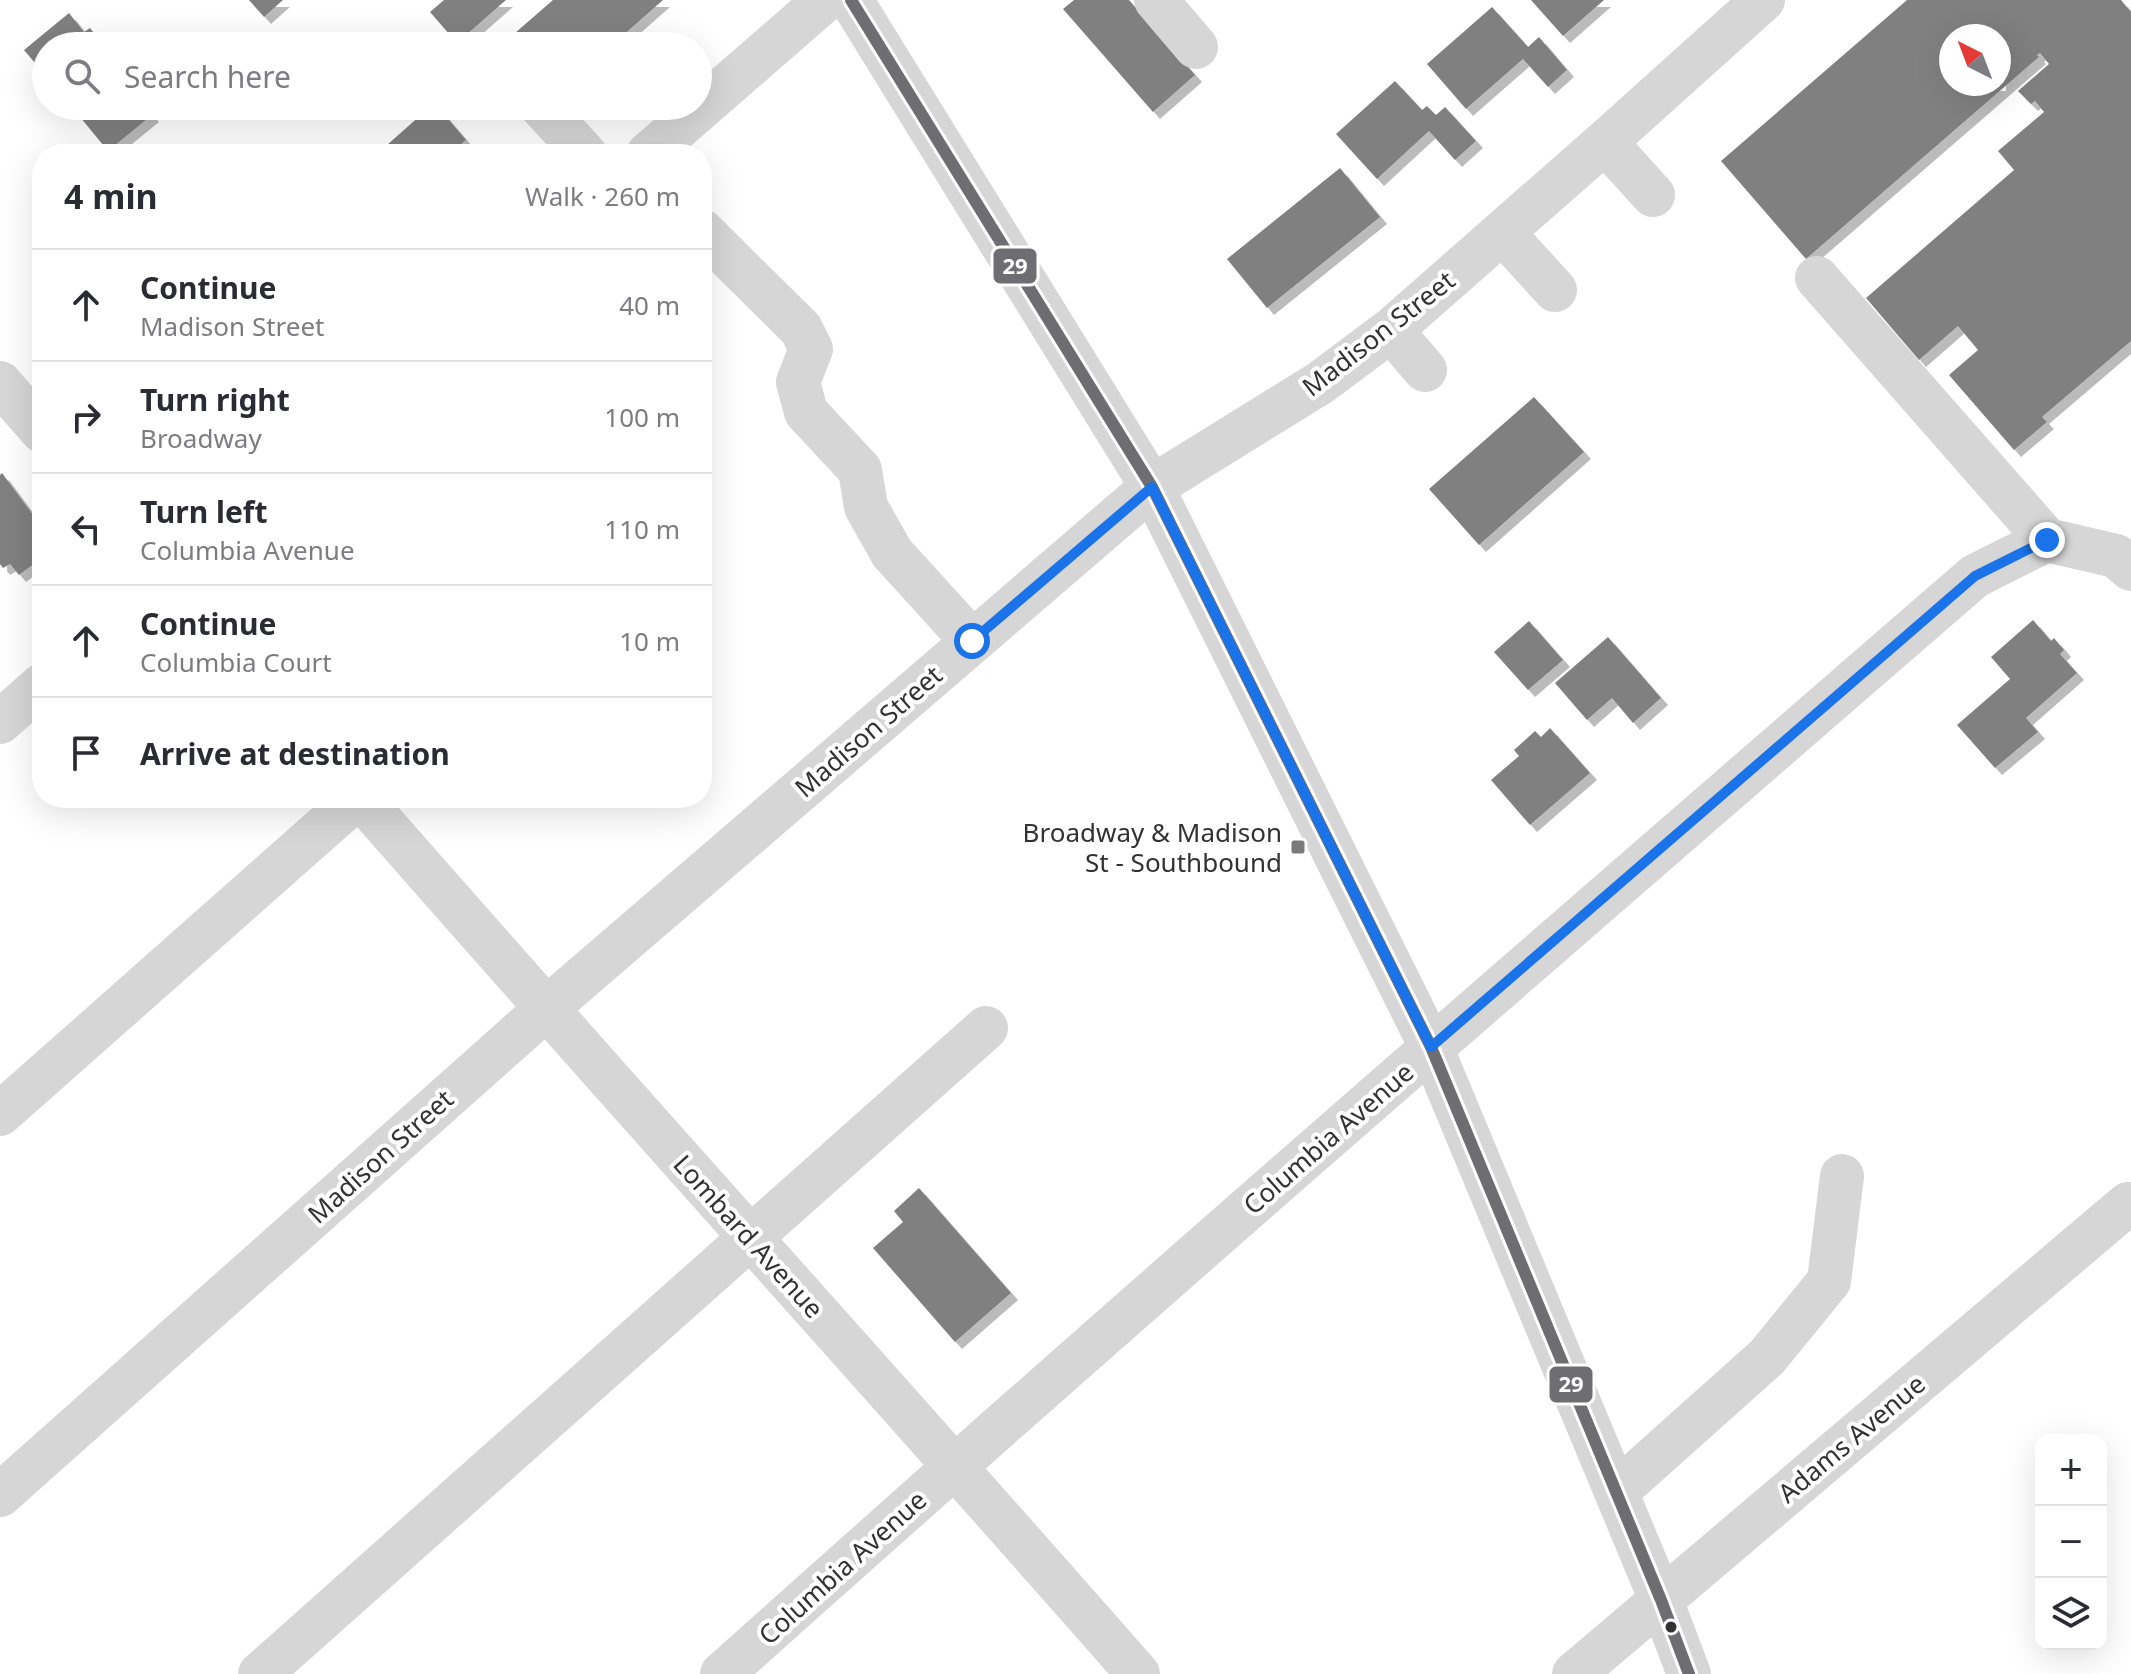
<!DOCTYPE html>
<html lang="en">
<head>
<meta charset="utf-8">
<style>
	:root { --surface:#fff; --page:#f2f2f3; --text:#2b2b33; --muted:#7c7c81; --line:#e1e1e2 }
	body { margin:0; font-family:"Noto Sans",sans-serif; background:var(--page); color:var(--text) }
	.controls { position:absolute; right:24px; bottom:24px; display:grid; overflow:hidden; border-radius:16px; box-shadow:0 8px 32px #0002 }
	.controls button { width:72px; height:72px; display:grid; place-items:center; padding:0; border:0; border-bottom:2px solid var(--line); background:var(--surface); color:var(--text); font:40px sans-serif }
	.compass { position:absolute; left:1939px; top:24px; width:72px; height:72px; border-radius:50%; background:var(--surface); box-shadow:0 8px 32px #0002; rotate:318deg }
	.stop { position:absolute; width:24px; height:24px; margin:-18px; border:6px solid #1a73e8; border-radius:50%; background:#fff }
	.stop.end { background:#1a73e8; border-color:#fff; box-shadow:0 2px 8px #0008 }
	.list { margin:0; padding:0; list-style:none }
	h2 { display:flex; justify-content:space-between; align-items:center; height:104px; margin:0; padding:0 32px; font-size:34px }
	h2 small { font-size:26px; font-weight:400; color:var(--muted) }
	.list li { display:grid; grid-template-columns:52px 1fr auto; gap:24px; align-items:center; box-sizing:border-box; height:112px; padding:0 32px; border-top:2px solid var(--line) }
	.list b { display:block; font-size:30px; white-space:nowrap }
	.list p { margin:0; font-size:26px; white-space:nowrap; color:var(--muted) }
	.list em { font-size:26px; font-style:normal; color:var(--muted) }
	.icon { flex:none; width:44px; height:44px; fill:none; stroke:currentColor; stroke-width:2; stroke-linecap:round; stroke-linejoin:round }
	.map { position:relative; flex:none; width:2131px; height:1674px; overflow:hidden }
	.search { position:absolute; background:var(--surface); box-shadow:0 8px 32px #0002; left:32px; top:32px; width:680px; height:88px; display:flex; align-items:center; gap:20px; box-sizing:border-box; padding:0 28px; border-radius:44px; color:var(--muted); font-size:30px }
	.panel { position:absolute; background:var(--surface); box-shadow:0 8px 32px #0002; left:32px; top:144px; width:680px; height:664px; border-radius:32px }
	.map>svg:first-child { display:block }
	.building { fill:#808080; fill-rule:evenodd; filter:url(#shadow) }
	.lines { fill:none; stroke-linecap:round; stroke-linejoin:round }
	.minor { stroke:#d6d6d6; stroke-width:44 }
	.bus-1-casing { stroke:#fff; stroke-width:18 }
	.bus-1 { stroke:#6e6d72; stroke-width:12 }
	.route { stroke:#1a73e8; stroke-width:10 }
	.poi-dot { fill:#7a7a7a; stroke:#fff; stroke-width:3 }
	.bus-dot { fill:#323232; stroke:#fff; stroke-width:3 }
	.labels { text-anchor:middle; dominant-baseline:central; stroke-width:8; stroke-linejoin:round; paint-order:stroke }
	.street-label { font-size:26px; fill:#323232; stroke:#fff }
	.poi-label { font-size:26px; fill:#323232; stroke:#fff; text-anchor:end }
	.line-badge { stroke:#fff; stroke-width:3 }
	.badge-label { font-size:22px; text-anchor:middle; font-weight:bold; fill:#fff }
</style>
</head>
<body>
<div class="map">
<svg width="2131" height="1674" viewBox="0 0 2131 1674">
	<defs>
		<filter id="shadow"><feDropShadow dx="7" dy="7" stdDeviation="0" flood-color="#0004"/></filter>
	</defs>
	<rect width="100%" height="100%" fill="#fff"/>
	<!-- building -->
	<path class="building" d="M249,0H283L264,17Z
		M444,0H506L457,43L430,12Z
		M553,0H663L611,46H513L507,40Z
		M1074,0H1129L1195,75L1153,112L1063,9Z
		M1531,0H1604L1563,36Z
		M1907,0H2121L2131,12V341L2042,417L2047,422L2014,450L1949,375L1978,350L1958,326L1919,360L1866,298L2014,170L1998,151L2044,112L2035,101L2031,104L2018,91L2049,64L2040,53L2037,55L2039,57L1806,259L1721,161ZM1951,36H1999V84H1951Z
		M1492,7L1528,47L1539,37L1567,70L1548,87L1523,59L1466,109L1427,64Z
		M69,13L84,32L90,28L104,46H46V76L24,50Z
		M1395,81L1422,110L1427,106L1436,115L1445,107L1476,141L1455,160L1429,131L1377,179L1336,134Z
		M71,106H144L152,115L108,151Z
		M431,106H437L466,140L450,154H395L387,145Z
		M1340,168L1380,217L1267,308L1227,259Z
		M1534,397L1584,452L1479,545L1429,489Z
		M2,473L42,527V558L19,575L10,564L3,568L0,564V475Z
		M2033,620L2051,641L2054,638L2064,650L2060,654L2077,673L2026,718L2038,732L1995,768L1957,725L2010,679L1991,657Z
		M1529,621L1563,660L1528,690L1494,652Z
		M1608,637L1661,698L1633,723L1612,698L1587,720L1555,683Z
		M1550,728L1590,773L1530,825L1491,780L1519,756L1514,750L1535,731L1541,737Z
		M919,1188L1011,1293L955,1342L873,1248L903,1222L894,1211Z"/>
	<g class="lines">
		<!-- minor -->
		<path class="minor" d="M851,0L1152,487L1431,1047L1661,1600L1689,1674
			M1156,0L1196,47
			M541,106L585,154
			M1605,142L1653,195
			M648,154L825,0
			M702,231L801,329L811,349L798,382L806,412L860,470L866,507L892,553L972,641
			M1503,233L1555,290
			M1817,278L2047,540
			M1391,330L1425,370
			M0,383L42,431
			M0,722L42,685
			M361,798C618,1092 880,1380 1138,1674
			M0,1114L357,798
			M1616,1492L1767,1357L1829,1281L1842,1176
			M0,1495L546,1009L1152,487L1320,383L1391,330L1605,142L1763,0
			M260,1674L986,1028
			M722,1674C1136,1303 1555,940 1975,576L2047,540L2116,556L2131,569
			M1574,1674L2128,1204"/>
		<defs>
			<path id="bus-1" d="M851,0L1152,487L1431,1047L1661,1600L1689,1674"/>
		</defs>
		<!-- bus-1 casing -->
		<use href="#bus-1" class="bus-1-casing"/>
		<!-- bus-1 -->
		<use href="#bus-1" class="bus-1"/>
	</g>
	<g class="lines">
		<!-- route -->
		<path class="route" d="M972,641L1152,487L1431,1047L1975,576L2047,540"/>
	</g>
	<!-- markers -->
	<rect class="poi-dot" x="1290" y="839" width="16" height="16" rx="4"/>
	<circle class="bus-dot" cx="1671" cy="1627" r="7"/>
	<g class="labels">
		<!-- street labels -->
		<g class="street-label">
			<text transform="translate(1378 333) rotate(-38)">Madison Street</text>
			<text transform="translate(868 731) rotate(-41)">Madison Street</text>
			<text transform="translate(1328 1138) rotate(-41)">Columbia Avenue</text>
			<text transform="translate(380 1156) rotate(-42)">Madison Street</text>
			<text transform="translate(749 1236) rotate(48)">Lombard Avenue</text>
			<text transform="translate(1851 1438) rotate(-40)">Adams Avenue</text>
			<text transform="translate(842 1567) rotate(-42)">Columbia Avenue</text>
		</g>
		<!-- poi labels -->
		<g class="poi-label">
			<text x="1282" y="832">Broadway &amp; Madison<tspan x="1282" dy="30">St - Southbound</tspan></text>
		</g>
	</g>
	<g class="line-badge">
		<rect x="992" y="247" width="46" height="38" rx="8" fill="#6e6d72"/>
		<rect x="1548" y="1365" width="46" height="39" rx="8" fill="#6e6d72"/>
	</g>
	<g class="badge-label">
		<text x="1015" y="274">29</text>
		<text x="1571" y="1392">29</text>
	</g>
</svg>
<div class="controls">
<button>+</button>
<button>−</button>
<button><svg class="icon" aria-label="layers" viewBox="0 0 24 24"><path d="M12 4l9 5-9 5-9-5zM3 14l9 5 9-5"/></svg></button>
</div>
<svg class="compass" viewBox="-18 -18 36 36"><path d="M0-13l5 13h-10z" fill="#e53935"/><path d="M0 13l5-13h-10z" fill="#7c7c81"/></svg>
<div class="stop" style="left:972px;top:641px"></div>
<div class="stop end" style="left:2047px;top:540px"></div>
<div class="search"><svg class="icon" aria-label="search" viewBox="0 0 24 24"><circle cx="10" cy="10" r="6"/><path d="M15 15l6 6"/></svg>Search here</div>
<section class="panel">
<h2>4 min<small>Walk · 260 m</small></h2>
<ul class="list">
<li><svg class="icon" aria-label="ahead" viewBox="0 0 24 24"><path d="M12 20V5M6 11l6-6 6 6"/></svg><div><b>Continue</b><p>Madison Street</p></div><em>40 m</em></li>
<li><svg class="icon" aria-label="right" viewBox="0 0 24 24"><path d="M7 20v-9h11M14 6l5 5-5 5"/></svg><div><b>Turn right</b><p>Broadway</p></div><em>100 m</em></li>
<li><svg class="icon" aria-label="left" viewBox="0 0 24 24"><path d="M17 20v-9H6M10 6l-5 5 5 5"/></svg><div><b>Turn left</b><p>Columbia Avenue</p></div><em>110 m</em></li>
<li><svg class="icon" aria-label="ahead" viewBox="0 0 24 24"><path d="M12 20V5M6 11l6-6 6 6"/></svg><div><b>Continue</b><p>Columbia Court</p></div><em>10 m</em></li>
<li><svg class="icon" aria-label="arrive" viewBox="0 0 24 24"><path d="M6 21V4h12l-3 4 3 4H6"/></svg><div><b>Arrive at destination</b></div></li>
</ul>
</section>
</div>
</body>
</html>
